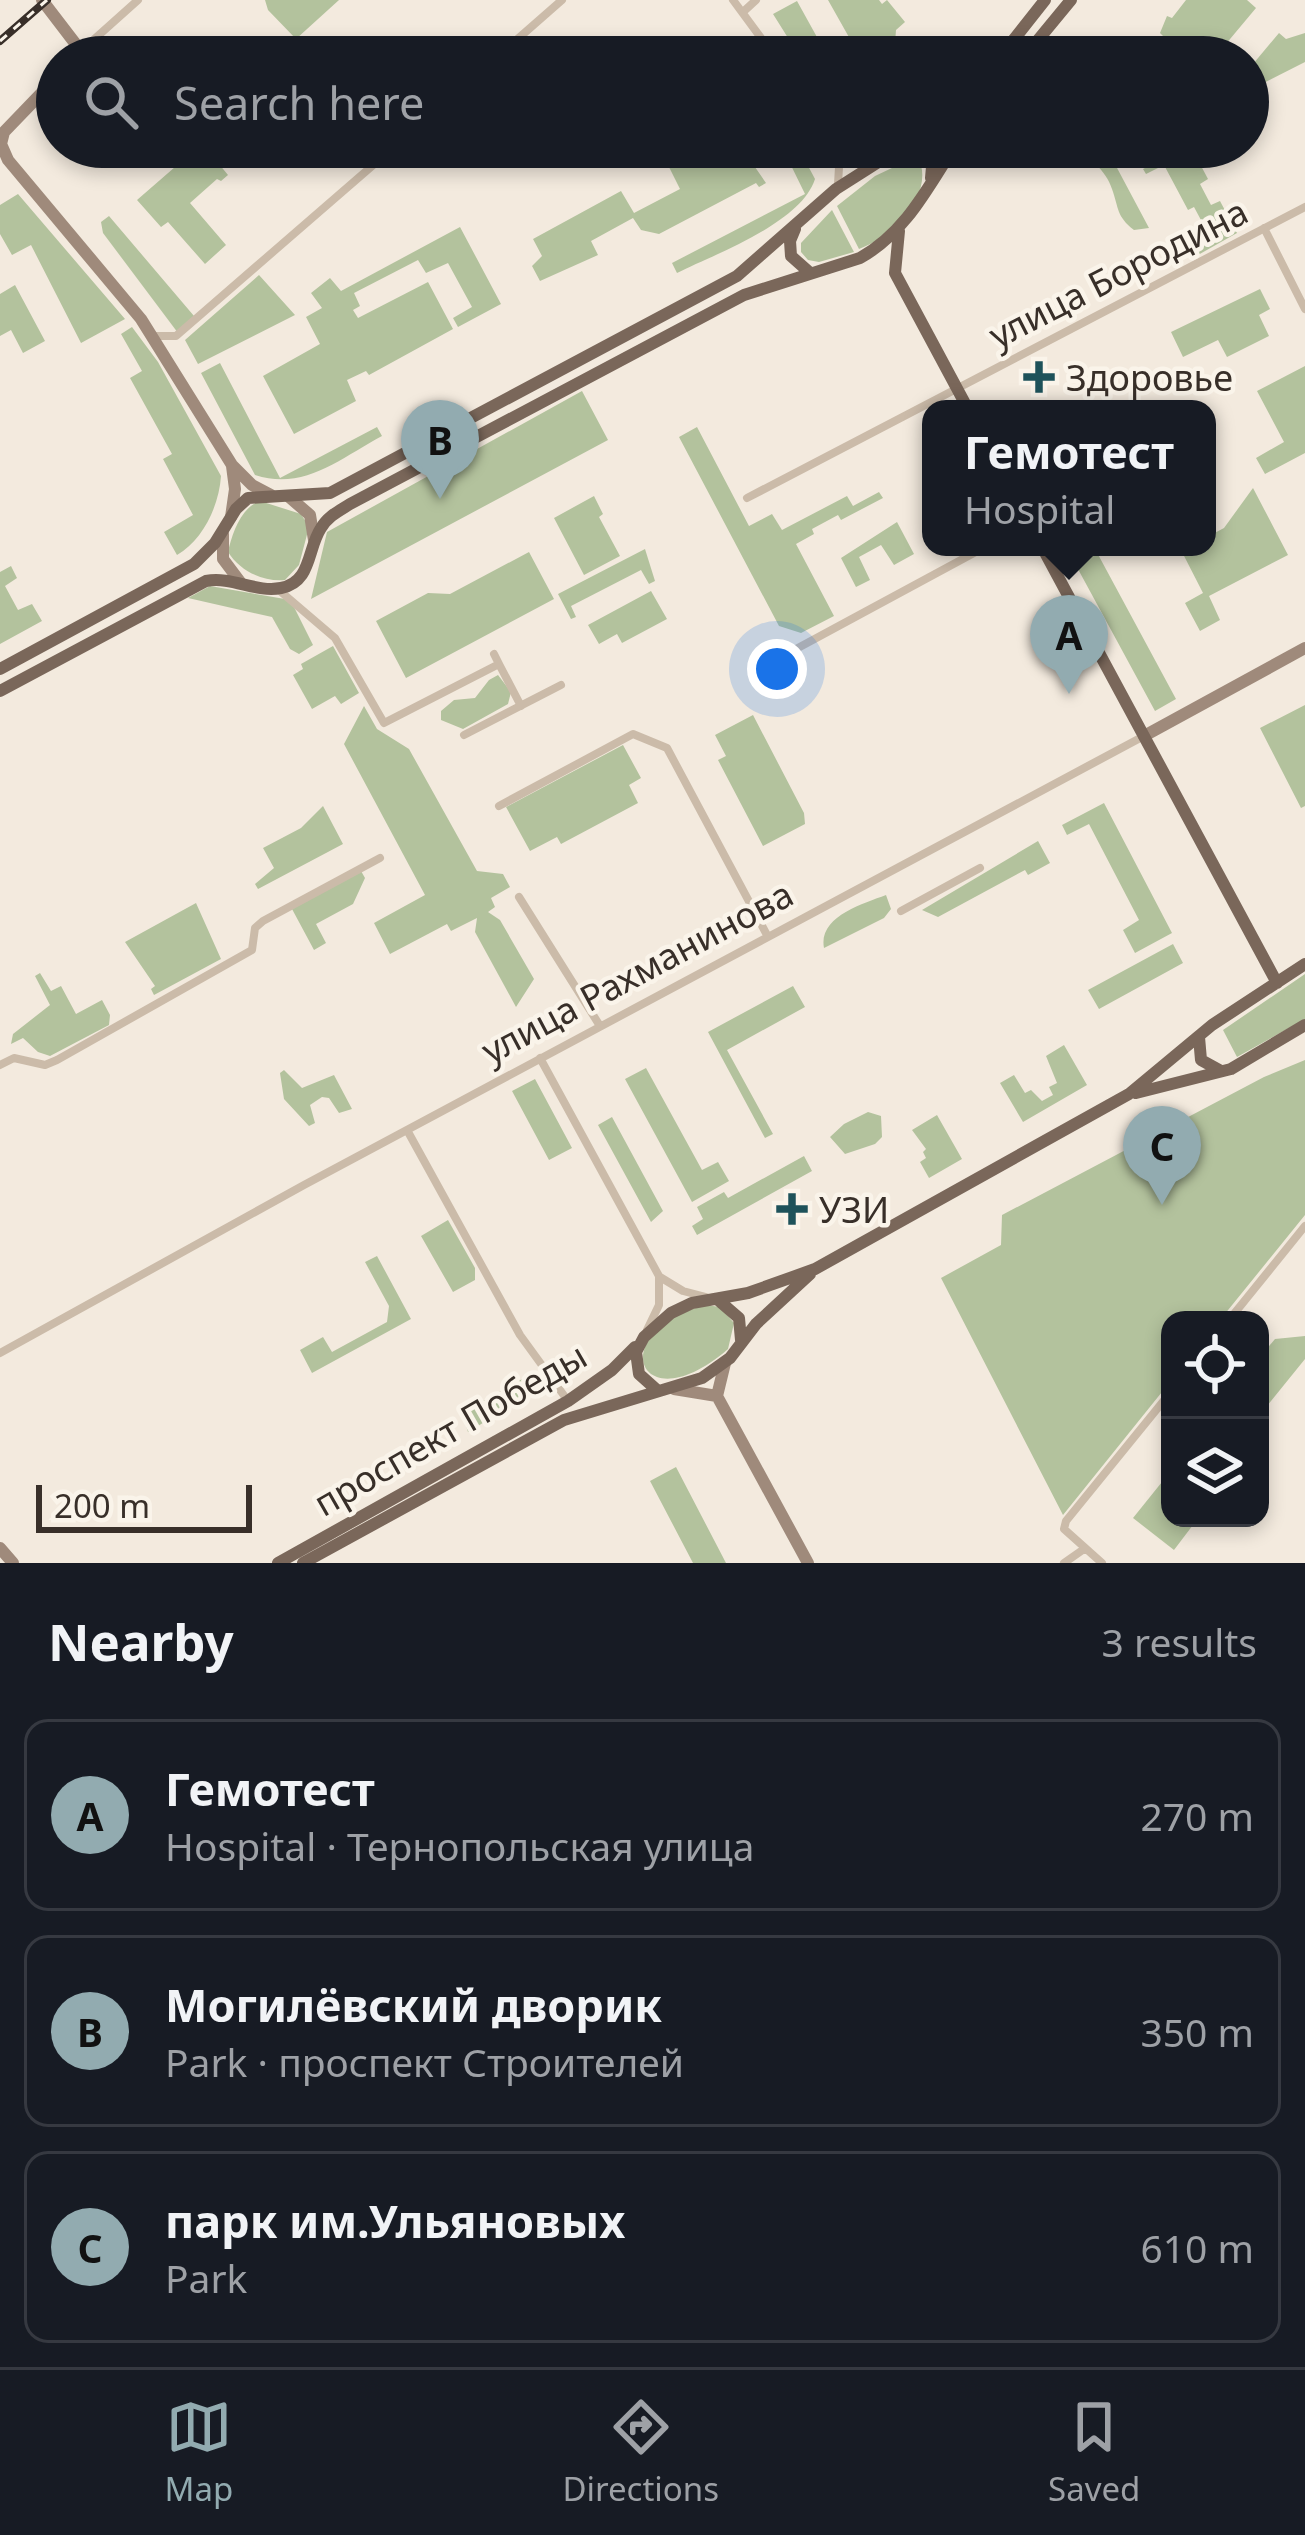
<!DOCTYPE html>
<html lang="en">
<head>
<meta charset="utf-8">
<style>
	:root { --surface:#171b24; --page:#242831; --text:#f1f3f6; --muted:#9ea1a6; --line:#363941; --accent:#92abb0 }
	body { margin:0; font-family:"Noto Sans",sans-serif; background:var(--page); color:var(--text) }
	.controls { position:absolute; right:36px; bottom:36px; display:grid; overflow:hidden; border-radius:24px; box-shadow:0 6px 18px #0003 }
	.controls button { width:108px; height:108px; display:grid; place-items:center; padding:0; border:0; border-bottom:3px solid var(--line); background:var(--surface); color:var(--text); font:60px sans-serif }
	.scale { position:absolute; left:36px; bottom:30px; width:216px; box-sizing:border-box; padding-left:12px; border:6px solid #382f29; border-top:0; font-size:33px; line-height:42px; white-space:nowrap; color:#382f29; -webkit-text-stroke:9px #faf4ea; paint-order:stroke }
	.you { position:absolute; left:777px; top:669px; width:42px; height:42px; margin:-30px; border:9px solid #fff; border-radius:50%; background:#1a73e8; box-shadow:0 0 0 18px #1a73e833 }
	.badge { display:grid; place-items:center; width:78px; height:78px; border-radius:50%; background:var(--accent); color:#111; font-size:39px; font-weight:700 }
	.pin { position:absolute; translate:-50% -99px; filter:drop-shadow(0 3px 6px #0008) }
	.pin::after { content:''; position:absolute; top:63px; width:42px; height:36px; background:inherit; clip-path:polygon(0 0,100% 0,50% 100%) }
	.popup { position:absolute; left:922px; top:400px; width:294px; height:156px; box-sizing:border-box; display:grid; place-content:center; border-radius:24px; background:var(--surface); filter:drop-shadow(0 3px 9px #0005); font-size:39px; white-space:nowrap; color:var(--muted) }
	.popup b { font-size:45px; color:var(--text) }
	.popup::after { content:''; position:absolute; left:50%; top:100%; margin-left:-24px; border:24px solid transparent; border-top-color:var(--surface) }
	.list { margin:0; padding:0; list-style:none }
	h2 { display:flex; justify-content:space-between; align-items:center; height:156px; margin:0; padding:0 48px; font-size:51px }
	h2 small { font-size:39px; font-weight:400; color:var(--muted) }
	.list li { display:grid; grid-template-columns:78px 1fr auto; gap:36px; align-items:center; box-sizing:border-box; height:192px; margin:0 24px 24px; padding:0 24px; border:3px solid var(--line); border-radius:24px }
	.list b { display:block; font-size:45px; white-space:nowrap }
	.list p { margin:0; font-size:39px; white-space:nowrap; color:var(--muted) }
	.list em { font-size:39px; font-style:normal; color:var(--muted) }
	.icon { flex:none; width:66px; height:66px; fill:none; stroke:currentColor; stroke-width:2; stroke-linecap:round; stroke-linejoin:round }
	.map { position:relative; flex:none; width:1305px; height:1563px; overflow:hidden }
	.search { position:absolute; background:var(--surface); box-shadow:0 6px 18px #0003; left:36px; right:36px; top:36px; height:132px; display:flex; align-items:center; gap:30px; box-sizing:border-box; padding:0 42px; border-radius:66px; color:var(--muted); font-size:45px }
	.sheet { height:804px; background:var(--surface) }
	nav { display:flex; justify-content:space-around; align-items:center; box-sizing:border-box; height:168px; border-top:3px solid var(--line); background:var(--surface); font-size:33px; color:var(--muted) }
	nav a { display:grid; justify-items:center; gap:6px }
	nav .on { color:var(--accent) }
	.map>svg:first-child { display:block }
	.green { fill:#b3c29d }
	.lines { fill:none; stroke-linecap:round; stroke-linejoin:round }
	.street { stroke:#cbbba9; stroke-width:8 }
	.secondary { stroke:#9f8a7b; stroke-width:12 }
	.primary { stroke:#7a675a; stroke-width:12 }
	.rail-casing { stroke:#382f29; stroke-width:8 }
	.rail { stroke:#faf4ea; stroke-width:3; stroke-dasharray:9; stroke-linecap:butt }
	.poi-dot { fill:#1e525a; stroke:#faf4ea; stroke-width:4.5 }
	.labels { text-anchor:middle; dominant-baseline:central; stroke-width:9; stroke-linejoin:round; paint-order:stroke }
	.street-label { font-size:36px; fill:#382f29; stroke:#faf4ea }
	.poi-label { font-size:36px; fill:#382f29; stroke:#faf4ea; text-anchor:start }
</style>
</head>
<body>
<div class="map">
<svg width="1305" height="1563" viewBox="0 0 1305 1563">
	<rect width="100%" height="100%" fill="#f3eade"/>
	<!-- green -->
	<path class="green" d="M265,0H339L296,39L268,10Z
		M828,0H879L882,4L887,0L905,22L896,30L895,43L868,57H854L846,42L850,39Z
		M1186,0H1247L1256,8L1215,57L1196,42L1173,57H1140L1145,51L1150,54L1164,37L1160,33L1167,16L1172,18Z
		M797,1L828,57H800L773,14Z
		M1279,33L1286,39L1305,33V62L1248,91V70Z
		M198,147H224L230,154L219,164L228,175L221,181L217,179L190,203L226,245L205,264L168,222L161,227L137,200Z
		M680,147H741L766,183L759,187L756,183L659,234L641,230L633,218L591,241L598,255L540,281L532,266L542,256L533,239L621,191L634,213L680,189L668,165L671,152Z
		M782,147H798L815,179C801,223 717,253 677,273L672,263L805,194Z
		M1074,147H1105L1108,151L1149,228L1134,230C1116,216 1119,208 1112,189C1106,170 1088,156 1074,147Z
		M1184,147H1191L1208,179L1200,184L1211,205L1220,201L1237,233L1198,255L1192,245L1209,235L1194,207L1188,210L1164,165L1146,174L1143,169Z
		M911,159L921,165C930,200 890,238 859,249L837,206L875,176Z
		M18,194L125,319L81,343L31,245L12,255L0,234V205Z
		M832,210L854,252L819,262L808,260L801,252V243Z
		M109,216L194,316L178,333L103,233L101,222Z
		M460,227L501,304L458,327L453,318L472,307L448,263L426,273L418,260L354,293L360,306L353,310L358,318L428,282L453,329L369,375L366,371L347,380L356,401L294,434L263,376L320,344L306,317L322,308L311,293L330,278L341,291Z
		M259,275L295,315L198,364L185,340Z
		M15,285L45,341L23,353L11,330L0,336V294Z
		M1260,289L1270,309L1259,315L1269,336L1227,357L1218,340L1183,357L1171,332Z
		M132,327L158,362L221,476C219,506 203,540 177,555L164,532L193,515L163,459L172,454L130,378L142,371L121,334Z
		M220,363L280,478L377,427L382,436C339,459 304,491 255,475L201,373Z
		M1305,366V453L1265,474L1256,458L1284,442L1257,391Z
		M582,391L608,440L311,599L327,532Z
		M697,427L749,526L772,514L782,530L847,496L853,506L879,492L883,498L841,520L838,515L812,529L814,534L796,544L834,616L801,633L779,626L679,437Z
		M1253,488L1288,555L1209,596L1220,620L1200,631L1185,603L1203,593L1181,550L1207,547V537L1224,528Z
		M594,496L603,514L599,517L620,556L584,575L554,518Z
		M260,501L301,514L309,527L299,565L285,580C263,582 240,571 228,552C232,534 241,507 260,501Z
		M897,522L914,554L894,565L881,545L859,557L870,580L856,587L841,558Z
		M1066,547H1094L1176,699L1155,711Z
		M645,549L655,581L649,584L641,570L571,606L576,617L571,619L558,594Z
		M529,552L554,599L406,678L376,621L428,593L450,594Z
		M11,566L17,578L5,586L18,610L32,604L42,621L0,644V572Z
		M210,586L285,599L293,605L313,645L299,654L290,649L272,617L188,598Z
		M651,591L667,619L622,643L617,634L599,644L588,625Z
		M333,646L359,693L341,704L335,696L312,709L293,675L303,669L301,664Z
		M498,675L511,692L508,704L463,729L441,720V711L454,700L475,698L489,680Z
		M1305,705V806L1301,808L1260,728Z
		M364,706L377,729L409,749L477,871L503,874L510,887L491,898L495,907L488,912L500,920L534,979L516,1007L475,932L477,918L451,931L447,924L390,954L374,923L425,895L344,744Z
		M753,715L804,813L805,824L763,846L718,760L726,756L715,735Z
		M623,745L641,778L629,785L638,803L561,844L557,837L530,851L506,807Z
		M1104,803L1172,933L1135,953L1123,930L1139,920L1089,824L1067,835L1062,825Z
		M323,806L343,844L258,889L255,884L274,868L263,848L301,828Z
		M1038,841L1050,863L1028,875L1025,870L938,917L922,910Z
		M361,871L365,878L353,904L316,924L326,943L314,950L292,909Z
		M886,895L891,909L884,918L824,948C818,917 862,904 886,895Z
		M196,903L221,959L154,995L151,989L155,986L125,942Z
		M1173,944L1183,963L1099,1009L1088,990Z
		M40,973L51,991L61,986L76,1014L102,1000L110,1015L109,1025L50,1056L38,1052L23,1038L11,1044L13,1034L50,1005L35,976Z
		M1305,974V1019L1237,1057L1223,1030Z
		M793,986L805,1007L727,1050L773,1134L765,1138L708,1032Z
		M1064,1045L1087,1085L1023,1122L1000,1083L1014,1075L1025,1093L1031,1090L1042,1101L1053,1095L1049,1087L1057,1083L1046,1056Z
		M1305,1060V1215L1220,1320H1170V1382L1063,1515L941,1278L1001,1245L1002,1215L1264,1077Z
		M646,1068L702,1170L718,1162L729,1181L692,1202L625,1079Z
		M284,1070L302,1088L334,1075L352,1109L339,1113L329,1098L322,1097L310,1105L315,1123L309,1126L284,1099L280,1073Z
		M535,1079L572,1148L549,1160L512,1091Z
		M868,1112L881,1116L882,1137L875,1144L845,1154L830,1137L844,1124Z
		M937,1115L962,1159L929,1178L920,1162L926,1158L923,1152L926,1149L912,1130Z
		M612,1117L663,1211L651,1222L598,1125Z
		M804,1156L812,1171L697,1235L692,1226L703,1219L697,1207L724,1192L728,1198Z
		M448,1220L475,1268V1280L453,1292L421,1236Z
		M377,1256L411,1319L312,1373L300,1350L323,1337L332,1352L387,1322L389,1306L365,1262Z
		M706,1305L720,1307L734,1323L728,1349C639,1426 602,1332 706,1305Z
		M1305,1336V1359L1263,1411L1260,1357L1275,1339Z
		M531,1374L539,1389L468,1432L462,1413Z
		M676,1467L726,1563H693L650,1481Z
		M1170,1472V1518L1196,1521L1174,1550L1133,1518Z"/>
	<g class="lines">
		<!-- street -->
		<path class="street" d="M733,0L775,57
			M743,12L756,0
			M81,51L138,0
			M497,57L562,0
			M827,147L839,167L838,184
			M1264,228L1305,309
			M154,336H176L394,147
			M747,498L1305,207
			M280,591L335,638L384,723L499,664L494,654
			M796,649L985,547
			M499,664L521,706
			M464,735L561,685
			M499,806L633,734L667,748L768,937
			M519,897L600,1026
			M901,911L980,868
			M540,1058L659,1276V1305L647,1330
			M0,1065L14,1058L45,1065L57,1060L252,950L255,928L263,921L380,858
			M407,1130L520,1335L568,1401
			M660,1277L683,1291L706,1297
			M1229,1320L1305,1226
			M0,1353L304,1185L1144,736
			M1064,1563L1084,1549
			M1102,1563L1064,1529L1066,1521L1170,1393"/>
		<!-- secondary -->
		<path class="secondary" d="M42,0L81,51L76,57
			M57,77L4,132L1,144L8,160L141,319L232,465L252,485L271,495
			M288,496L310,515L314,540
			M231,517L235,489L232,466
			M223,534V559L241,583
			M1144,736L1305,648
			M725,1363L717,1396L808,1563
			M674,1389L717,1396
			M0,1548L13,1563"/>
		<!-- primary -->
		<path class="primary" d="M1000,57L1045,0
			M1024,57L1071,0
			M896,152C912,149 924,152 932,167L931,178
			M795,229L790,241L791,256L809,272
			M899,231L895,273L968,409
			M1042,547L1277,983
			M0,669L194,564L215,543L236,509L248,498L330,493L737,276L836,189L902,147
			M0,691L206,581C232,576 256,593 281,588C312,582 307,549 321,528C328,516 339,511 350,504L744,295L860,258C905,233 927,189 954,147
			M1199,1037L1201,1060L1221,1071
			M1136,1093L1231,1069L1305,1025
			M717,1299L739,1318L741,1340
			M658,1391L639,1374L636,1352L644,1337L671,1313L692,1303L748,1293L815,1269L1129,1094L1212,1025L1305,964
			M278,1563L568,1401L612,1370L635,1347
			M303,1563L564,1420L702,1378L730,1358L756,1324L810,1274"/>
		<defs>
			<path id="rail" d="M0,41L47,0"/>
		</defs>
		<!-- rail casing -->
		<use href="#rail" class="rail-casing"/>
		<!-- rail -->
		<use href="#rail" class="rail"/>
	</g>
	<!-- markers -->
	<g class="poi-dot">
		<path d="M1033 359h12v12h12v12h-12v12h-12v-12h-12v-12h12z"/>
		<path d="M786 1191h12v12h12v12h-12v12h-12v-12h-12v-12h12z"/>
	</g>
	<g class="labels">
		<!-- street labels -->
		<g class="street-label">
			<text transform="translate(1118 273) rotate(-27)">улица Бородина</text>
			<text transform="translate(637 972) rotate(-28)">улица Рахманинова</text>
			<text transform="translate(450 1429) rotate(-30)">проспект Победы</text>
		</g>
		<!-- poi labels -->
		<g class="poi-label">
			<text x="1066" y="377">Здоровье</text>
			<text x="819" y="1209">УЗИ</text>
		</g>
	</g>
</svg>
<div class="controls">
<button><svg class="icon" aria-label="locate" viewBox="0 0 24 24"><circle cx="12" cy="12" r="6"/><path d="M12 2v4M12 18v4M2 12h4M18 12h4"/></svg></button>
<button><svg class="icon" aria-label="layers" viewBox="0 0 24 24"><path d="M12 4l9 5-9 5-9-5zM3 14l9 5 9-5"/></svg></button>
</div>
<div class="scale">200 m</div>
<div class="you"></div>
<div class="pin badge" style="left:1069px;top:694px">A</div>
<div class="popup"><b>Гемотест</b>Hospital</div>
<div class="pin badge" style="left:440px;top:499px">B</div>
<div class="pin badge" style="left:1162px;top:1205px">C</div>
<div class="search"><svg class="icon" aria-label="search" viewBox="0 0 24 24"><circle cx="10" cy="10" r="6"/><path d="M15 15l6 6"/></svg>Search here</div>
</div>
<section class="sheet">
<h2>Nearby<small>3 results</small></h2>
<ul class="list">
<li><span class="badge">A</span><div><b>Гемотест</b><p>Hospital · Тернопольская улица</p></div><em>270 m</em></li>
<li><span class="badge">B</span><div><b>Могилёвский дворик</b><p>Park · проспект Строителей</p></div><em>350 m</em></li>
<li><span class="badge">C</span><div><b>парк им.Ульяновых</b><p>Park</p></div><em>610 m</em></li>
</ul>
</section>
<nav>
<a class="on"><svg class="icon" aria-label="map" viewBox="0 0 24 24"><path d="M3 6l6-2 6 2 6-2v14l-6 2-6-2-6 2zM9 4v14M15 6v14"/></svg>Map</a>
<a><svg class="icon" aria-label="directions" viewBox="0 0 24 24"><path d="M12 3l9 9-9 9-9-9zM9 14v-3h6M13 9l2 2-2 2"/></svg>Directions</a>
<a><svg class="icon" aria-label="saved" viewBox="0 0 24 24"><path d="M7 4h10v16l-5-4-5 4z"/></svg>Saved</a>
</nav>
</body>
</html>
